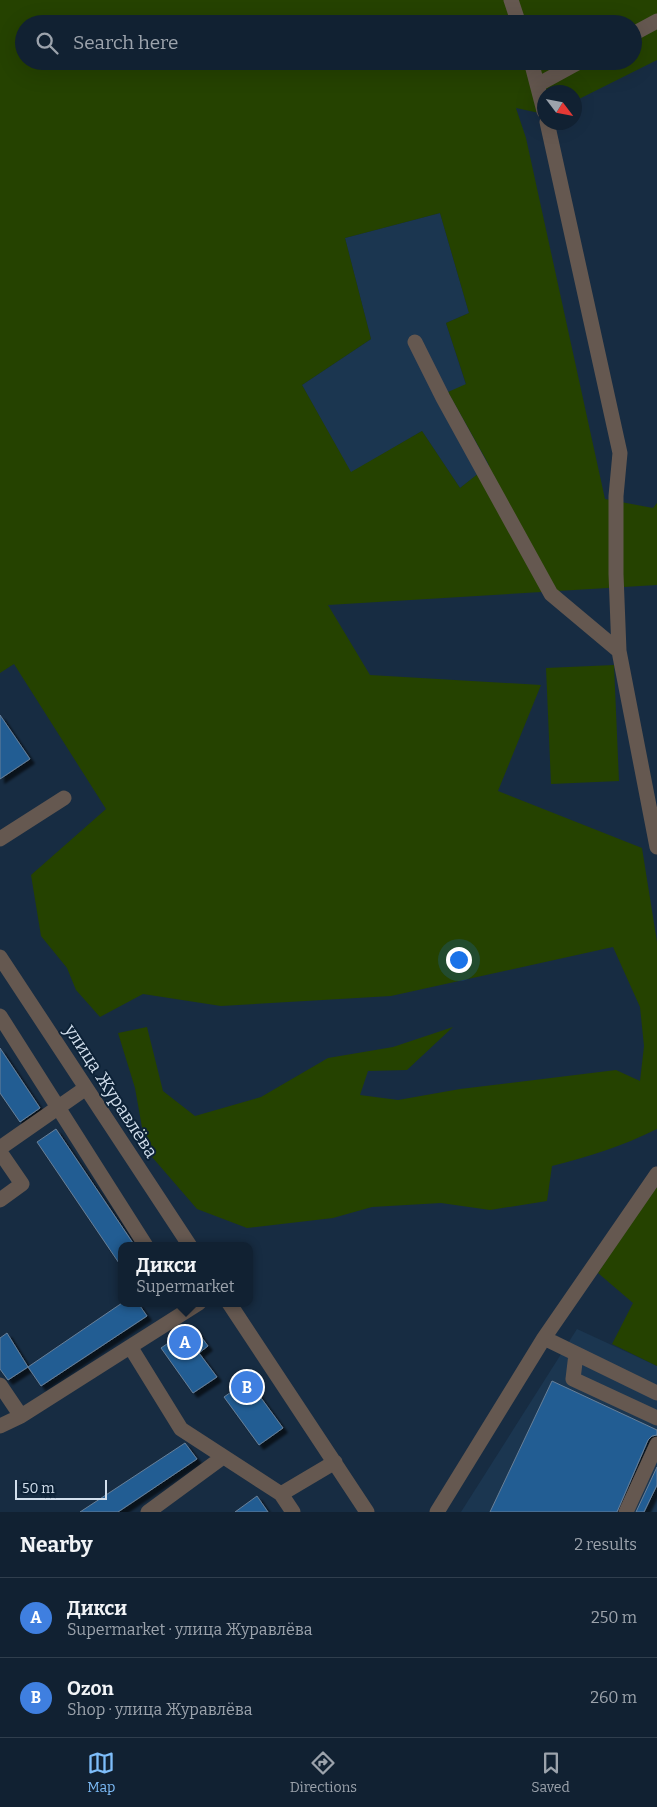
<!DOCTYPE html>
<html lang="en">
<head>
<meta charset="utf-8">
<style>
	:root { --surface:#112132; --page:#1e2e3e; --text:#f1f3f6; --muted:#9ca3ac; --line:#303e4d; --accent:#7ebdf9 }
	body { margin:0; font-family:Bitter,serif; background:var(--page); color:var(--text) }
	.compass { position:absolute; left:537px; top:85px; width:45px; height:45px; border-radius:50%; background:var(--surface); box-shadow:0 5px 20px #0002; rotate:122deg }
	.scale { position:absolute; left:15px; bottom:12px; width:92px; box-sizing:border-box; padding-left:5px; border:2px solid #d1deec; border-top:0; font-size:14px; line-height:18px; white-space:nowrap; color:#d1deec; -webkit-text-stroke:4px #0d2237; paint-order:stroke }
	.you { position:absolute; left:458px; top:959px; width:18px; height:18px; margin:-12px; border:4px solid #fff; border-radius:50%; background:#1a73e8; box-shadow:0 0 0 8px #1a73e833 }
	.badge { display:grid; place-items:center; width:32px; height:32px; border-radius:50%; background:var(--accent); color:#fff; font-size:16px; font-weight:700 }
	.pin { position:absolute; translate:-50% -50%; border:2px solid #fff; box-shadow:0 1px 5px #0006 }
	.popup { position:absolute; left:118px; top:1242px; width:135px; height:65px; box-sizing:border-box; display:grid; place-content:center; border-radius:10px; background:var(--surface); filter:drop-shadow(0 1px 4px #0005); font-size:16px; white-space:nowrap; color:var(--muted) }
	.popup b { font-size:19px; color:var(--text) }
	.popup::after { content:''; position:absolute; left:50%; top:100%; margin-left:-10px; border:10px solid transparent; border-top-color:var(--surface) }
	.list { margin:0; padding:0; list-style:none }
	h2 { display:flex; justify-content:space-between; align-items:center; height:65px; margin:0; padding:0 20px; font-size:21px }
	h2 small { font-size:16px; font-weight:400; color:var(--muted) }
	.list li { display:grid; grid-template-columns:32px 1fr auto; gap:15px; align-items:center; box-sizing:border-box; height:80px; padding:0 20px; border-top:1px solid var(--line) }
	.list b { display:block; font-size:19px; white-space:nowrap }
	.list p { margin:0; font-size:16px; white-space:nowrap; color:var(--muted) }
	.list em { font-size:16px; font-style:normal; color:var(--muted) }
	.icon { flex:none; width:28px; height:28px; fill:none; stroke:currentColor; stroke-width:2; stroke-linecap:round; stroke-linejoin:round }
	.map { position:relative; flex:none; width:657px; height:1512px; overflow:hidden }
	.search { position:absolute; background:var(--surface); box-shadow:0 5px 20px #0002; left:15px; right:15px; top:15px; height:55px; display:flex; align-items:center; gap:12px; box-sizing:border-box; padding:0 18px; border-radius:28px; color:var(--muted); font-size:19px }
	.sheet { height:225px; background:var(--surface) }
	nav { display:flex; justify-content:space-around; align-items:center; box-sizing:border-box; height:70px; border-top:1px solid var(--line); background:var(--surface); font-size:14px; color:var(--muted) }
	nav a { display:grid; justify-items:center; gap:2px }
	nav .on { color:var(--accent) }
	.map>svg:first-child { display:block }
	.built { fill:#1b3650 }
	.green { fill:#254200; fill-rule:evenodd }
	.building { fill:#235d93; stroke:#688099; filter:url(#shadow) }
	.lines { fill:none; stroke-linecap:round; stroke-linejoin:round }
	.minor { stroke:#655850; stroke-width:15 }
	.labels { text-anchor:middle; dominant-baseline:central; stroke-width:4; stroke-linejoin:round; paint-order:stroke }
	.street-label { font-size:18px; fill:#d1deec; stroke:#0d2237 }
</style>
</head>
<body>
<div class="map">
<svg width="657" height="1512" viewBox="0 0 657 1512">
	<defs>
		<filter id="shadow"><feDropShadow dx="4.5" dy="4.5" stdDeviation="1" flood-color="#0009"/></filter>
	</defs>
	<rect width="100%" height="100%" fill="#172c42"/>
	<!-- built -->
	<path class="built" d="M440,213L469,313L446,323L466,385L448,393L489,466L460,488L422,431L351,473L302,385L371,339L345,238Z
		M577,1329L657,1366V1512H461Z"/>
	<!-- green -->
	<path class="green" d="M0,0H657V60L575,101L574,92H544V114L516,108L526,138L605,499L653,508L657,503V585L328,605L370,675L541,685L498,791L642,848L657,942V1129C623,1146 588,1157 552,1166L547,1201L490,1210L441,1203L372,1207L333,1218L247,1228L197,1209L146,1150L135,1088L118,1033L147,1027L163,1091L195,1116L261,1097L328,1058L393,1047L453,1027L407,1070L368,1071L360,1095L398,1100L460,1089L616,1070L640,1081L644,1046L640,1007L613,947L391,996L221,1006L143,994L100,1017L76,990L67,968L41,936L31,875L106,809L14,664L0,673ZM24,24H633V61H24ZM440,213L469,313L446,323L466,384L448,392L489,465L460,488L422,431L351,472L302,385L371,339L345,238Z
		M614,665L619,781L551,784L546,668Z
		M657,1187V1366L612,1344L633,1303L598,1273L640,1208Z"/>
	<!-- building -->
	<path class="building" d="M0,715L30,759L0,779Z
		M0,1048L40,1108L20,1122L0,1093Z
		M56,1129L135,1246H121V1266L37,1142Z
		M122,1303H138L147,1316L41,1386L28,1367Z
		M193,1326L208,1346L199,1353L217,1377L193,1393L161,1348Z
		M7,1333L28,1367L8,1380L0,1369V1338Z
		M248,1380L283,1428L259,1445L224,1397Z
		M552,1381L657,1430V1435L652,1436L648,1440L617,1512H490Z
		M185,1443L197,1459L118,1512H80Z
		M657,1467V1485L644,1512H636Z
		M257,1496L268,1512H235Z"/>
	<g class="lines">
		<!-- minor -->
		<path class="minor" d="M511,0L519,24
			M633,34L657,21
			M531,61L544,111
			M539,84L581,61
			M547,122L620,453L616,496V574L619,651L657,847
			M415,342L443,398L551,594L619,651
			M0,839L64,798
			M0,957L190,1246
			M0,1016L146,1246
			M0,1148L86,1088
			M0,1152L22,1184L0,1200
			M229,1303L367,1512
			M544,1338L657,1393
			M131,1348L181,1429L281,1494L335,1462
			M576,1354L573,1379L657,1418
			M0,1385L21,1416L199,1303
			M0,1426L21,1416
			M281,1494L293,1512
			M148,1512L223,1457
			M437,1512L544,1338L657,1174
			M626,1512L657,1444"/>
	</g>
	<g class="labels">
		<!-- street labels -->
		<g class="street-label">
			<text transform="translate(111 1091) rotate(57)">улица Журавлёва</text>
		</g>
	</g>
</svg>
<svg class="compass" viewBox="-18 -18 36 36"><path d="M0-13l5 13h-10z" fill="#e53935"/><path d="M0 13l5-13h-10z" fill="#9ca3ac"/></svg>
<div class="scale">50 m</div>
<div class="you"></div>
<div class="pin badge" style="left:185px;top:1342px;background:#3f7fe0">A</div>
<div class="popup"><b>Дикси</b>Supermarket</div>
<div class="pin badge" style="left:247px;top:1387px;background:#3f7fe0">B</div>
<div class="search"><svg class="icon" aria-label="search" viewBox="0 0 24 24"><circle cx="10" cy="10" r="6"/><path d="M15 15l6 6"/></svg>Search here</div>
</div>
<section class="sheet">
<h2>Nearby<small>2 results</small></h2>
<ul class="list">
<li><span class="badge" style="background:#3f7fe0">A</span><div><b>Дикси</b><p>Supermarket · улица Журавлёва</p></div><em>250 m</em></li>
<li><span class="badge" style="background:#3f7fe0">B</span><div><b>Ozon</b><p>Shop · улица Журавлёва</p></div><em>260 m</em></li>
</ul>
</section>
<nav>
<a class="on"><svg class="icon" aria-label="map" viewBox="0 0 24 24"><path d="M3 6l6-2 6 2 6-2v14l-6 2-6-2-6 2zM9 4v14M15 6v14"/></svg>Map</a>
<a><svg class="icon" aria-label="directions" viewBox="0 0 24 24"><path d="M12 3l9 9-9 9-9-9zM9 14v-3h6M13 9l2 2-2 2"/></svg>Directions</a>
<a><svg class="icon" aria-label="saved" viewBox="0 0 24 24"><path d="M7 4h10v16l-5-4-5 4z"/></svg>Saved</a>
</nav>
</body>
</html>
